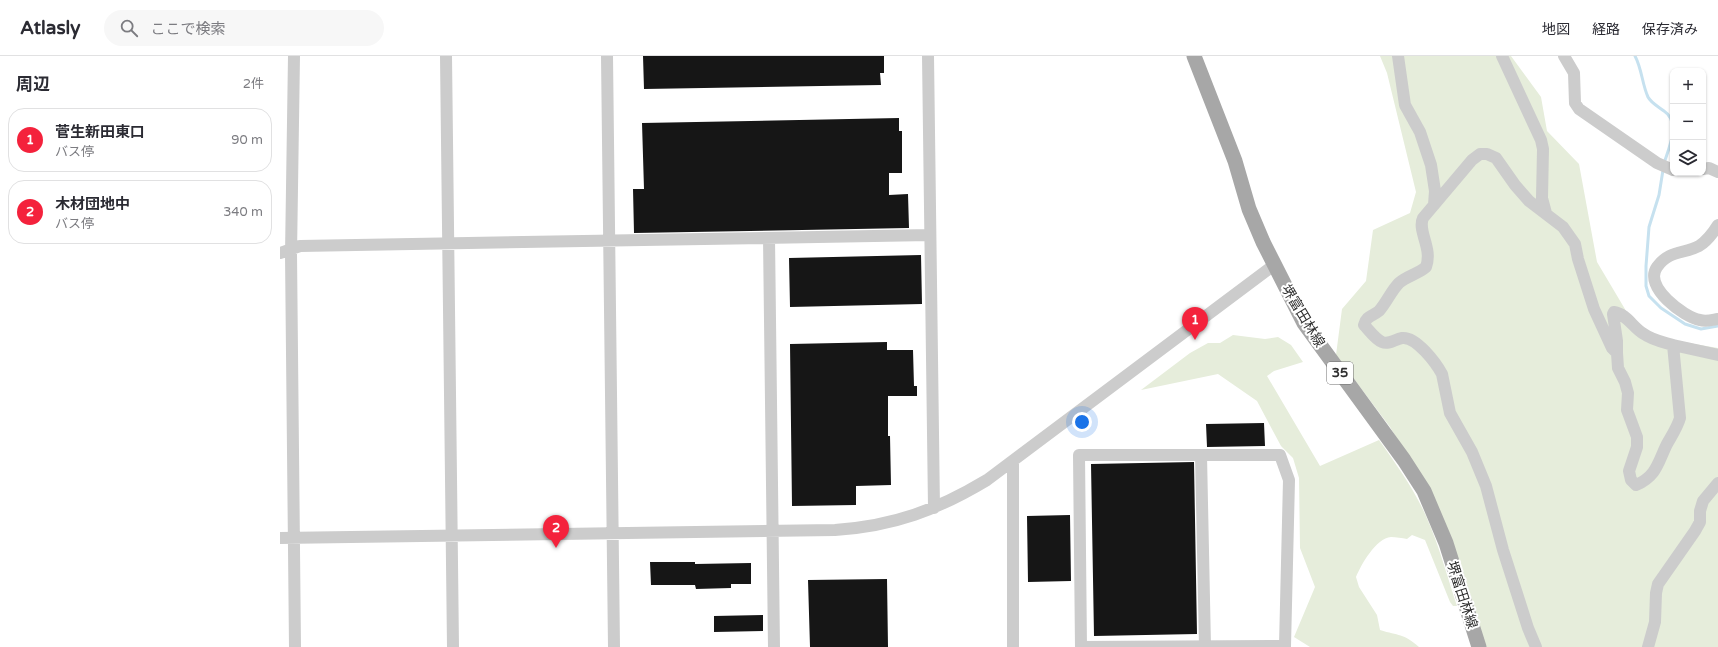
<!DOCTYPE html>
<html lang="ja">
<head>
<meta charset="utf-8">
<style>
	:root { --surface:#fff; --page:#f7f7f7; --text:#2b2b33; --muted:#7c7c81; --line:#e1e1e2; --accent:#f4223c }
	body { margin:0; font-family:"Varela Round","Noto Sans JP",sans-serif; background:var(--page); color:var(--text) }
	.controls { position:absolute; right:12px; top:12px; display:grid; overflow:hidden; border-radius:8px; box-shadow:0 1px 3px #0004 }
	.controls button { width:36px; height:36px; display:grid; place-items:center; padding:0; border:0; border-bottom:1px solid var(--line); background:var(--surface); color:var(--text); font:20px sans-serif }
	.you { position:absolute; left:802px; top:366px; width:14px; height:14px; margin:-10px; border:3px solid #fff; border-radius:50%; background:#1a73e8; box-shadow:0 0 0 6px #1a73e833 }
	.badge { display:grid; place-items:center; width:26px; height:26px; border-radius:50%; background:var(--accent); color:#fff; font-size:13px; font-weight:700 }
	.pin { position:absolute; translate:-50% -33px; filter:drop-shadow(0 1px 2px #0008) }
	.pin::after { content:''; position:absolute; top:21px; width:14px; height:12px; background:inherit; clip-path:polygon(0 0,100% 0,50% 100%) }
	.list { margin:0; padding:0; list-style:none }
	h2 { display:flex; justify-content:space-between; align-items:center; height:52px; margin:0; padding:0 16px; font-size:17px }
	h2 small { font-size:13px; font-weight:400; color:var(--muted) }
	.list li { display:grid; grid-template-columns:26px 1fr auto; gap:12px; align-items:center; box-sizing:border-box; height:64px; margin:0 8px 8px; padding:0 8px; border:1px solid var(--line); border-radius:16px }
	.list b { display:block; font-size:15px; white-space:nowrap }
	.list p { margin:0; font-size:13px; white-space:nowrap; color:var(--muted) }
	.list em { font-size:13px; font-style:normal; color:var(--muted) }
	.icon { flex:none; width:22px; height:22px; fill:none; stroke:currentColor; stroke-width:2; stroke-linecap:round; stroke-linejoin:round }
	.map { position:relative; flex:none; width:1438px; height:591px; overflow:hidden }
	header { display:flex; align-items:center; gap:24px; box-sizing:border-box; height:56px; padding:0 20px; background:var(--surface); border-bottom:1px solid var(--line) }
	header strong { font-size:19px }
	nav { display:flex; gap:22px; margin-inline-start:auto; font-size:14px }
	.search { width:280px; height:36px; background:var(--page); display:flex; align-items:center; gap:10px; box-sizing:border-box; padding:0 14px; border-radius:22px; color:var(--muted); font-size:15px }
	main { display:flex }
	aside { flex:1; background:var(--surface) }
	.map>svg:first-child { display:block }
	.green { fill:#e6eddb }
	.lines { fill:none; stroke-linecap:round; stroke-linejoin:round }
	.stream { stroke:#c6e1ef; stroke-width:3 }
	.building { fill:#161616 }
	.minor { stroke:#ccc; stroke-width:12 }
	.major { stroke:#a7a7a7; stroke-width:15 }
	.labels { text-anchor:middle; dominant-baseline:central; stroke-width:4; stroke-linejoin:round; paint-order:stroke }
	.shield { fill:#fff; stroke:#6d6d6d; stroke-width:1 }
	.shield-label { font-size:13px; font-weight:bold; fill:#2f2f2f }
	.street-label { font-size:14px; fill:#2f2f2f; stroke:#fff }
</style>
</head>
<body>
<header>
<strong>Atlasly</strong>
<div class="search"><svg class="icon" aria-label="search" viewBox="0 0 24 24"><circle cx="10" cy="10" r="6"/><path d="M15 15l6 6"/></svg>ここで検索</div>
<nav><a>地図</a><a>経路</a><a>保存済み</a></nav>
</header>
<main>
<aside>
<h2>周辺<small>2件</small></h2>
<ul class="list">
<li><span class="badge">1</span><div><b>菅生新田東口</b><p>バス停</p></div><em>90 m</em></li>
<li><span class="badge">2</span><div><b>木材団地中</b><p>バス停</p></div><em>340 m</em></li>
</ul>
</aside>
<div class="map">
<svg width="1438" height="591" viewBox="0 0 1438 591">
	<rect width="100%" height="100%" fill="#fff"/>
	<!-- green -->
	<path class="green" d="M1100,0H1231L1261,41L1267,75L1299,108L1317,206L1355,270L1373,281L1438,292V591H1206L1126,398L1110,371L1056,299L1062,253L1086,225L1093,174L1130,157L1136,136L1107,17Z
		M953,279L985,283L998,281L1011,289L1023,306L994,315L987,320L1040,410L1099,384C1116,408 1134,433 1146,460C1159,489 1167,520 1177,550H1173L1170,546L1145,484L1132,479L1127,483C1122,482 1116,481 1111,481C1096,482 1081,509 1076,521L1079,531L1097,559L1100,574C1119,580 1123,577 1139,591H1030L1014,581L1035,531L1020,492L1019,422L1013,402L1001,390L977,345L938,318L861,334L910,297L928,287H940Z"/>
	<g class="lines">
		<!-- stream -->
		<path class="stream" d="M1355,0C1362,13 1362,28 1368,41C1371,47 1379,51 1384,55C1401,66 1389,92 1384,107
			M1383,114L1379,139L1369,171L1366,210V230L1369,240L1381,252L1405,268L1421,273L1438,270"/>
	</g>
	<!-- building -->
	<path class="building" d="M363,0H604V17H600L601,29L364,33Z
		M619,62V75H622V117H609V139L628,138L629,172L354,177L353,133H364L362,67Z
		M641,199L642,248L510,251L509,202Z
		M607,286V294H633L634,330H637V340H608V380H610L611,429L576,430V449L512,450L510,288Z
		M984,367L985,390L927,391L926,368Z
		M914,406L917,578L814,580L811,408Z
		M790,459L791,525L748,526L747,460Z
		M370,506H415V508L471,507V528H451V532L416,533L415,529H371Z
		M607,523L608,591H530L528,524Z
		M483,559V575L434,576V560Z"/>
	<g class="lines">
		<!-- minor -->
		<path class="minor" d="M14,0L11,198L15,591
			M166,0L173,591
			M327,0L334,591
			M648,0L654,452
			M1118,0L1125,49L1140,76L1151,109L1155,135L1154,149
			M1222,0L1261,84L1263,93L1262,142L1266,157
			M1284,0L1294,17L1295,47L1299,53L1377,107L1393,114
			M1423,113L1429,112L1438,116
			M1438,169C1433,177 1427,185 1419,190C1404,198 1389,194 1377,211C1363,231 1404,261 1420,264C1426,266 1432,264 1438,263
			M489,182L494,591
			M0,197L20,190L650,179
			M1337,297V285L1333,258L1334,256C1347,258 1353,272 1364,278C1372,284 1383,286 1393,289
			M799,399H1000L1009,424L1005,590L801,591Z
			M921,399L925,591
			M0,482L555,474C614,470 657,454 707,424L994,209
			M733,591V406
			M1256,591L1248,572L1223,494L1206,430L1192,396L1170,357L1162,318C1156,307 1136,280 1122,282C1115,283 1109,289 1102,286C1095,283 1089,274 1084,269C1086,260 1093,260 1099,255C1107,246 1111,235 1119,227C1127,220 1138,218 1146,211C1153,192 1137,175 1143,162L1192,104L1200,98H1207L1216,102L1235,129L1249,145L1283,171L1295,188L1298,203L1314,253L1332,292L1337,297L1338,312L1345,326L1348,337L1347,354L1357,381V391L1349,415L1351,424L1356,429C1377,420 1378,406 1387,388C1392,379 1397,372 1400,362L1393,289L1438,299
			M1368,591L1375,566L1376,537L1378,528L1415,475L1420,466V455L1423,445L1438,427"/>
		<!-- major -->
		<path class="major" d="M914,0L955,105L969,153L983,186L1024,267L1124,404L1144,435L1166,487L1199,591"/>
	</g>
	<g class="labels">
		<!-- shield labels -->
		<rect class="shield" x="1047" y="306" width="26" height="22" rx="3"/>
		<g class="shield-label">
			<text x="1060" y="317">35</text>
		</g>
		<!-- street labels -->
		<g class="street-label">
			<text transform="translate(1023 260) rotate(59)">堺富田林線</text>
			<text transform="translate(1182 539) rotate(72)">堺富田林線</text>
		</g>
	</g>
</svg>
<div class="controls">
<button>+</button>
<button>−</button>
<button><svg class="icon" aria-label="layers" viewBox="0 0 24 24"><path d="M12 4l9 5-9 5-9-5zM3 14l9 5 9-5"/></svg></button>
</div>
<div class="you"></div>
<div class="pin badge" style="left:915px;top:284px">1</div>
<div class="pin badge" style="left:276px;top:492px">2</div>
</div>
</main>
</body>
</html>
